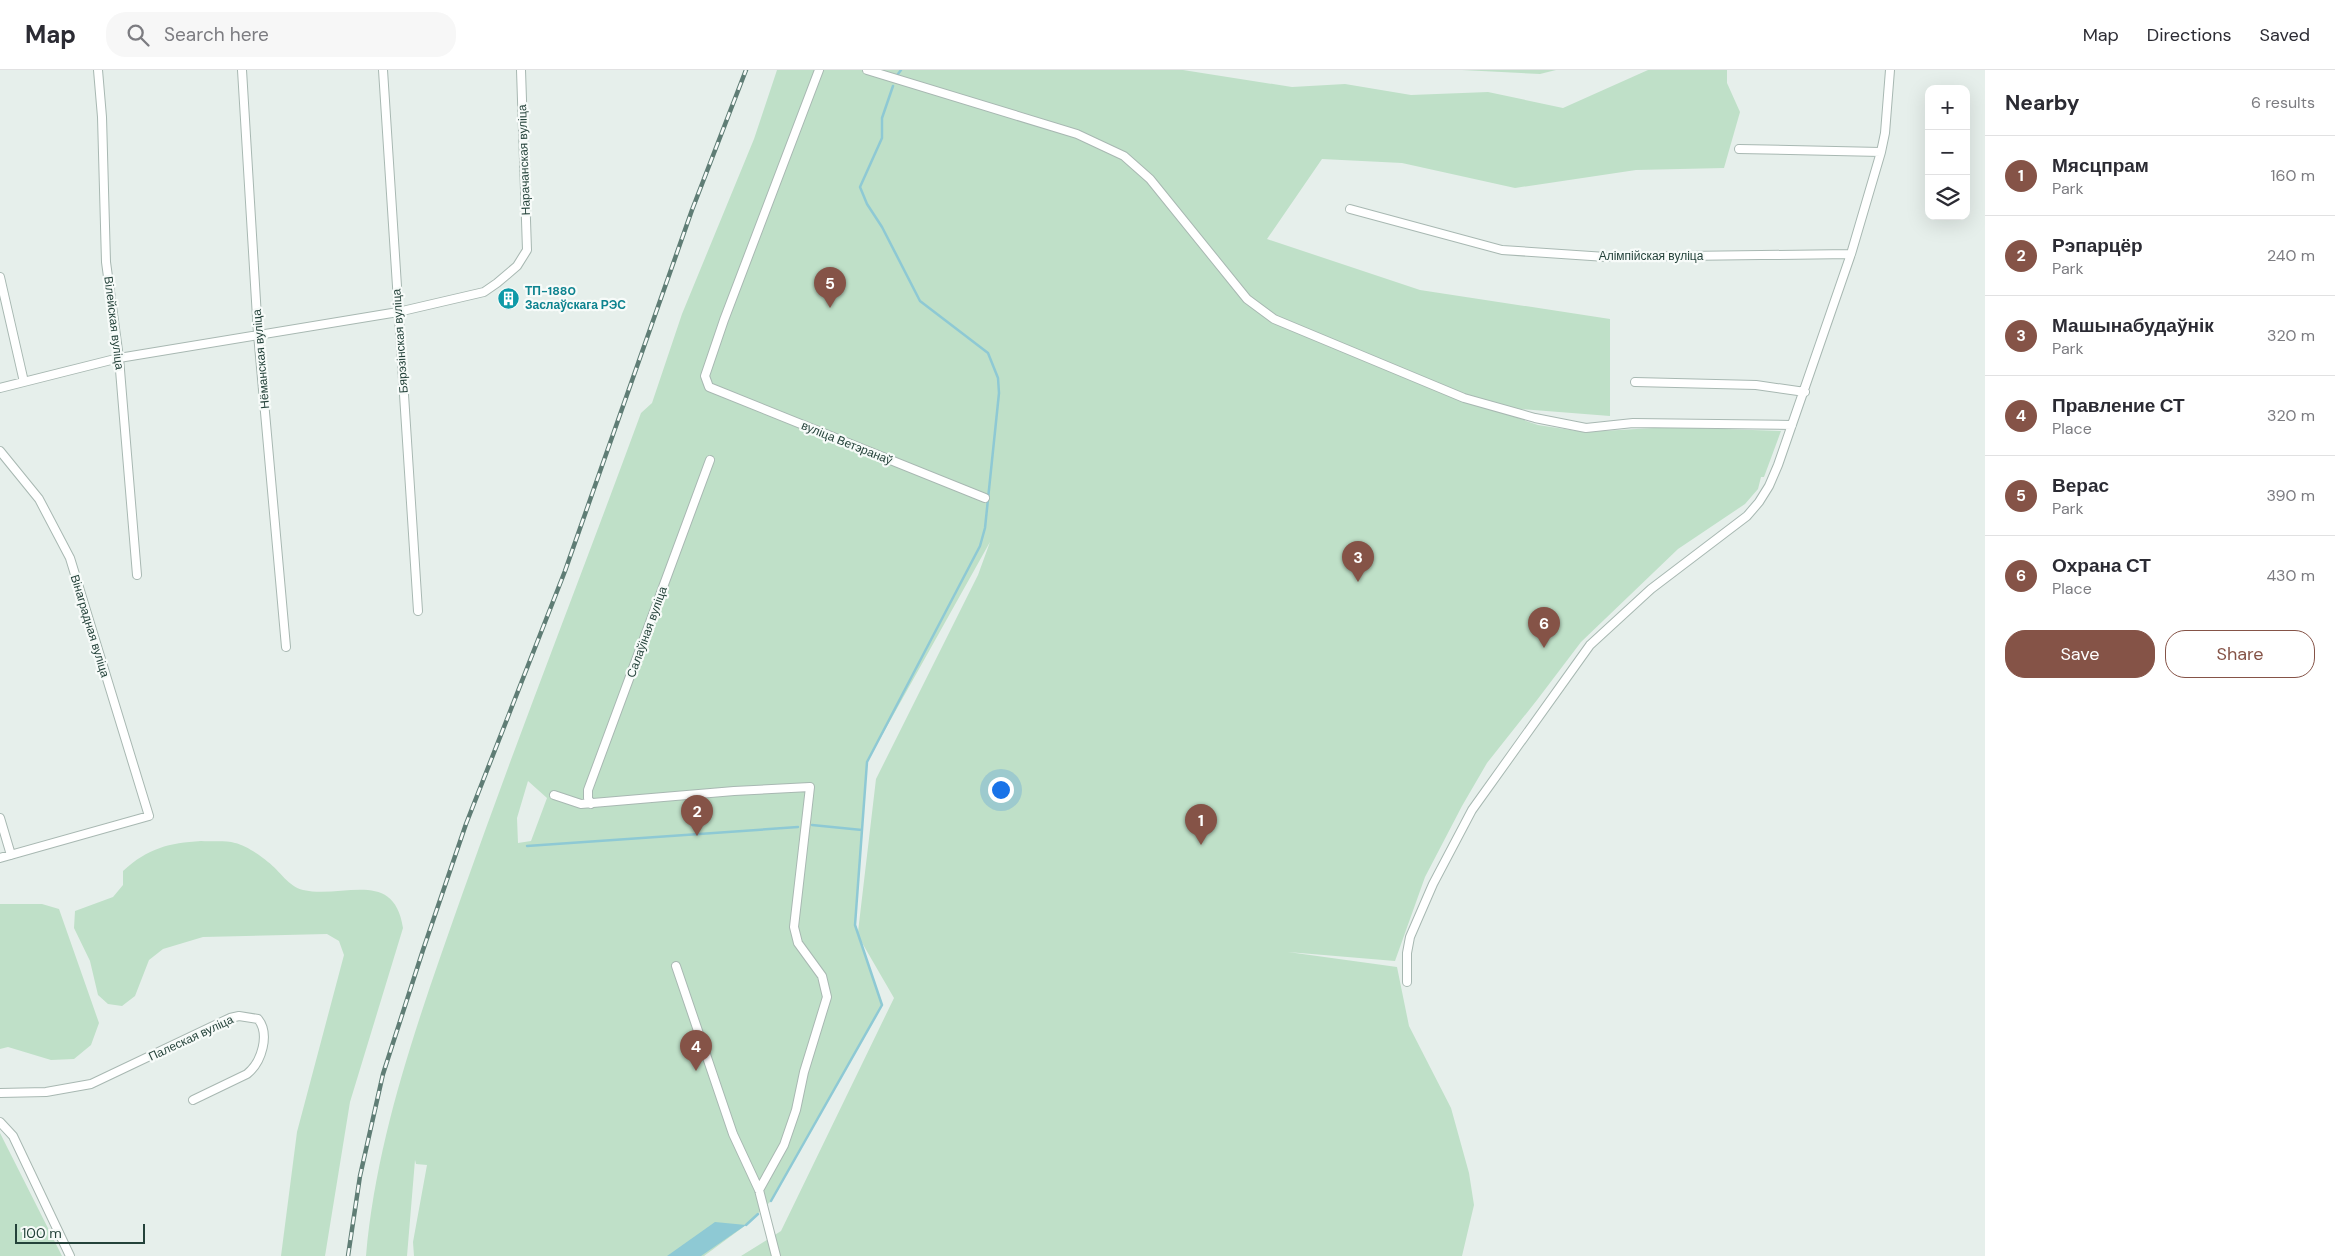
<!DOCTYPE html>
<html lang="en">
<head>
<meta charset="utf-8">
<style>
	:root { --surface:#fff; --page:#f7f7f7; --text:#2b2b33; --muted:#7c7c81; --line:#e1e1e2; --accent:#855347 }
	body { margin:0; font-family:"DM Sans",sans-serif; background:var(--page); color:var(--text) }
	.controls { position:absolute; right:15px; top:15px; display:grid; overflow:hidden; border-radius:10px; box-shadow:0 5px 20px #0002 }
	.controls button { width:45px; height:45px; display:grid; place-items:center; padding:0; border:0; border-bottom:1px solid var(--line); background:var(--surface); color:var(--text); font:25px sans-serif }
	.scale { position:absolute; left:15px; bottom:12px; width:130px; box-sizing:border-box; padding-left:5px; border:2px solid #24423a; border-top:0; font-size:14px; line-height:18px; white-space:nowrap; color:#24423a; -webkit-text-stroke:4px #f7fbf9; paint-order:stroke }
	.you { position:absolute; left:1000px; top:719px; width:18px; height:18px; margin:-12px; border:4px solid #fff; border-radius:50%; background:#1a73e8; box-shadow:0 0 0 8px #1a73e833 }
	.badge { display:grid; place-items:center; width:32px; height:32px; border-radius:50%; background:var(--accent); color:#fff; font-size:16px; font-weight:700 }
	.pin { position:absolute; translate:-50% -41px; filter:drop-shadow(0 1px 2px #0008) }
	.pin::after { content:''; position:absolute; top:26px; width:18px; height:15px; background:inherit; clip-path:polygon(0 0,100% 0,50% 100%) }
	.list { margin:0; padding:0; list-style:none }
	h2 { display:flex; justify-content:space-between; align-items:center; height:65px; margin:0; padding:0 20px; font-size:21px }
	h2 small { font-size:16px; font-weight:400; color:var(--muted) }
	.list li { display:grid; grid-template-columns:32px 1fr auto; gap:15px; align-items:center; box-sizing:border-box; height:80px; padding:0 20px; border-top:1px solid var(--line) }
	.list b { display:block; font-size:19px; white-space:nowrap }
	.list p { margin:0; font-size:16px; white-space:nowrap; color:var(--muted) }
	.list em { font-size:16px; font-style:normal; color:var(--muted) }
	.actions { display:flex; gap:10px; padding:15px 20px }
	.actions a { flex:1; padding:11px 0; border:1px solid var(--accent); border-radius:20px; text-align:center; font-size:18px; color:var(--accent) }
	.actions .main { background:var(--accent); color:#fff }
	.icon { flex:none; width:28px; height:28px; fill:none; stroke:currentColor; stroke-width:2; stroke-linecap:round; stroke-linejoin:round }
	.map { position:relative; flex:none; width:1985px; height:1186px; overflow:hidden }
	header { display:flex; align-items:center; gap:30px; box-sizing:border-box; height:70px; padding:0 25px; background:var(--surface); border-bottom:1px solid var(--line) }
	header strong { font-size:24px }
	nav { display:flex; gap:28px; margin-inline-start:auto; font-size:18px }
	.search { width:350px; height:45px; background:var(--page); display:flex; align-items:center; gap:12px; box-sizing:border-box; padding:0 18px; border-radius:20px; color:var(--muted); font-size:19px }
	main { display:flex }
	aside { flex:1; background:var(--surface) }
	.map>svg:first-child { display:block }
	.green { fill:#bfe0c8; fill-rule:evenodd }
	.water { fill:#8ec9d4 }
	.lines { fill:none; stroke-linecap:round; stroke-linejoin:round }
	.stream { stroke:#8ec9d4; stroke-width:2.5 }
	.street-casing { stroke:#a8b8b2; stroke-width:10 }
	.street { stroke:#fff; stroke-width:8 }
	.rail-casing { stroke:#5f7d75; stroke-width:4.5 }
	.rail { stroke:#f7fbf9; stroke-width:2.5; stroke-dasharray:8; stroke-linecap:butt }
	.labels { text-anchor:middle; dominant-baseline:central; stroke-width:4.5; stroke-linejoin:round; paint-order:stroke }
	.street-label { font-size:12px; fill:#24423a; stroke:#f7fbf9 }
	.culture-label { font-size:12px; font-weight:bold; fill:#0d838f; stroke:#f7fbf9; text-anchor:start }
</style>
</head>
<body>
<header>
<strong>Map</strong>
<div class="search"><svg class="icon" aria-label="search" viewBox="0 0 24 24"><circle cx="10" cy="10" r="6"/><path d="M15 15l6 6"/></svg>Search here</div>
<nav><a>Map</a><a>Directions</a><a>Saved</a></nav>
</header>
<main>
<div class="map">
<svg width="1985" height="1186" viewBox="0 0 1985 1186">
	<rect width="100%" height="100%" fill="#e6efeb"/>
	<!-- green -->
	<path class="green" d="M777,0H1183L1292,17L1345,14L1411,25L1488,22L1563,38L1648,0H1727V13L1740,42L1724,98L1636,100L1515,118L1402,93L1322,89L1267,169L1420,220L1610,249V346L1483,336L1538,355L1584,362L1671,357L1781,361L1764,407H1761L1758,419L1745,434L1678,479L1581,572L1537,630L1487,693L1462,736L1425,807L1395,891L1288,882L1397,897L1409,956L1451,1038L1469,1103L1474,1135L1462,1186H741L781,1161L894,928L861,871L882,935L771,1131L746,1155L704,1186H414L413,1172L427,1095L416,1094L415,1090L407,1186H366C377,1061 421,942 462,825C519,663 582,504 641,343L652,333L682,244L754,69ZM990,472L978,505L876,709L858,862L855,855L867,692ZM528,711L547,728L531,771L518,773L517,748Z
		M1462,0H1556L1540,4Z
		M201,771C212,772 225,770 235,773C245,775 260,785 268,792C279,800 289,817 303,820C343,829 394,798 403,858L350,1032L325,1186H281L297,1062L344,885L339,871L327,864L203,867L163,879L149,890L135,926L122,936L108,934L98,925L90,891L74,858L75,841L113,827L123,815V801C148,778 169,773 201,771Z
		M0,834H42L59,839L99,953L91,975L74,989L51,990L8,977L0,979Z
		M0,1063L62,1186H0Z"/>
	<!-- water -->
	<path class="water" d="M715,1152L746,1155L701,1186H667Z"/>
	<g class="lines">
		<!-- stream -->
		<path class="stream" d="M898,4L901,0
			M812,755L862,760
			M527,776L798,757
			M771,1131L882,935L855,855L867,692L980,476L985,458L999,323L998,308L988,283L920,231L882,157L867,134L860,117L882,68V48L893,16
			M746,1155L758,1144"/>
		<defs>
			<path id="street" d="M98,0L102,47L106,192L119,288L137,505
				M242,0L258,264L286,577
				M383,0L418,541
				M819,0L724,250L705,306L709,317L985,428
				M867,0L1077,64L1124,86L1150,109L1247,229L1274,249L1464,328L1535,348L1586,358L1633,353L1792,355
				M1739,79L1881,82
				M1350,139L1502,180L1606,187L1851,184
				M0,207L24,312
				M1635,312L1756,315L1805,322
				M0,318L119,288L398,242L484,222L497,213L517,196L527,180L521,0
				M0,381L39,429L70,488L149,746L0,788
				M554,725L581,734L734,721L810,717L794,857L798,873L822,906L827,927L804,1002L796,1040L784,1075L759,1120
				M591,734L588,728V720L710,390
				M0,748L11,785
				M676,896L733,1064L759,1120L776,1186
				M1407,912V883L1410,867L1433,814L1472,740L1590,575L1651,519L1747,446L1759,432L1769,416L1778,395L1851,184L1881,82L1885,63L1890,0
				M0,1023L46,1022L91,1014L230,948L239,946L258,949C270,964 262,992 247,1004L193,1030
				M0,1052L13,1066L70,1186"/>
		</defs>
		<!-- street casing -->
		<use href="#street" class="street-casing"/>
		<!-- street -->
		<use href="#street" class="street"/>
		<defs>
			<path id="rail" d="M348,1186L360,1106L383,1004L423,880L466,754L565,501L692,140L746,0"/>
		</defs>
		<!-- rail casing -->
		<use href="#rail" class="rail-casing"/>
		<!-- rail -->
		<use href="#rail" class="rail"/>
	</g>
	<!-- icons -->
	<defs>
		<symbol id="building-disc" viewBox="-11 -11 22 22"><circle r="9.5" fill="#0f9aa8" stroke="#f7fbf9"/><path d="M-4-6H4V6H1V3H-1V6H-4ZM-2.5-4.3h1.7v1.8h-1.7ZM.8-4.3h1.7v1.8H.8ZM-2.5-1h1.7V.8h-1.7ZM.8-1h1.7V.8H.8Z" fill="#fff"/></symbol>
	</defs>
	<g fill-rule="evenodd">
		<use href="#building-disc" x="496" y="216" width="25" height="25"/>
	</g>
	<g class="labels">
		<!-- street labels -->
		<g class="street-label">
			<text transform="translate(524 90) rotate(-92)">Нарачанская вуліца</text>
			<text x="1651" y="186">Алімпійская вуліца</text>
			<text transform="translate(114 253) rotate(83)">Вілейская вуліца</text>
			<text transform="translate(400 271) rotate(-94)">Бярэзінская вуліца</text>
			<text transform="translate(261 289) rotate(-95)">Нёманская вуліца</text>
			<text transform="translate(847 373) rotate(22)">вуліца Ветэранаў</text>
			<text transform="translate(90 556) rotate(73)">Вінаградная вуліца</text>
			<text transform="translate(647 562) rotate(-70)">Салаўіная вуліца</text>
			<text transform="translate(191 968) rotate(-25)">Палеская вуліца</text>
		</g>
		<!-- culture labels -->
		<g class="culture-label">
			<text x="525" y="221">ТП-1880<tspan x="525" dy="14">Заслаўскага РЭС</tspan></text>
		</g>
	</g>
</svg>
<div class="controls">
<button>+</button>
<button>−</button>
<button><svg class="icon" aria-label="layers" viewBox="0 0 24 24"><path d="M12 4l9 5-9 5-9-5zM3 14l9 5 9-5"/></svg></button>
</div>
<div class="scale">100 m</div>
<div class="you"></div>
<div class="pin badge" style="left:1201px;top:775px">1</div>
<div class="pin badge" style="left:697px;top:766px">2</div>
<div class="pin badge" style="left:1358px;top:512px">3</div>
<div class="pin badge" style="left:696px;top:1001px">4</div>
<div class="pin badge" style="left:830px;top:238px">5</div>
<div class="pin badge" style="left:1544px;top:578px">6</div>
</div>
<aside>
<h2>Nearby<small>6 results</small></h2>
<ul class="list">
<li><span class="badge">1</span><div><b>Мясцпрам</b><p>Park</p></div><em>160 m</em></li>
<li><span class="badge">2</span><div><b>Рэпарцёр</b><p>Park</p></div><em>240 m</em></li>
<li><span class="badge">3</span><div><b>Машынабудаўнік</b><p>Park</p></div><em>320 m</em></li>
<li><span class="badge">4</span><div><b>Правление СТ</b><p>Place</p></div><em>320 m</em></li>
<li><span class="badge">5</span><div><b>Верас</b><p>Park</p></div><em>390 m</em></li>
<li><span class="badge">6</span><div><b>Охрана СТ</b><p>Place</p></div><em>430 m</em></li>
</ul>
<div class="actions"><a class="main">Save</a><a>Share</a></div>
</aside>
</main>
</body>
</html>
